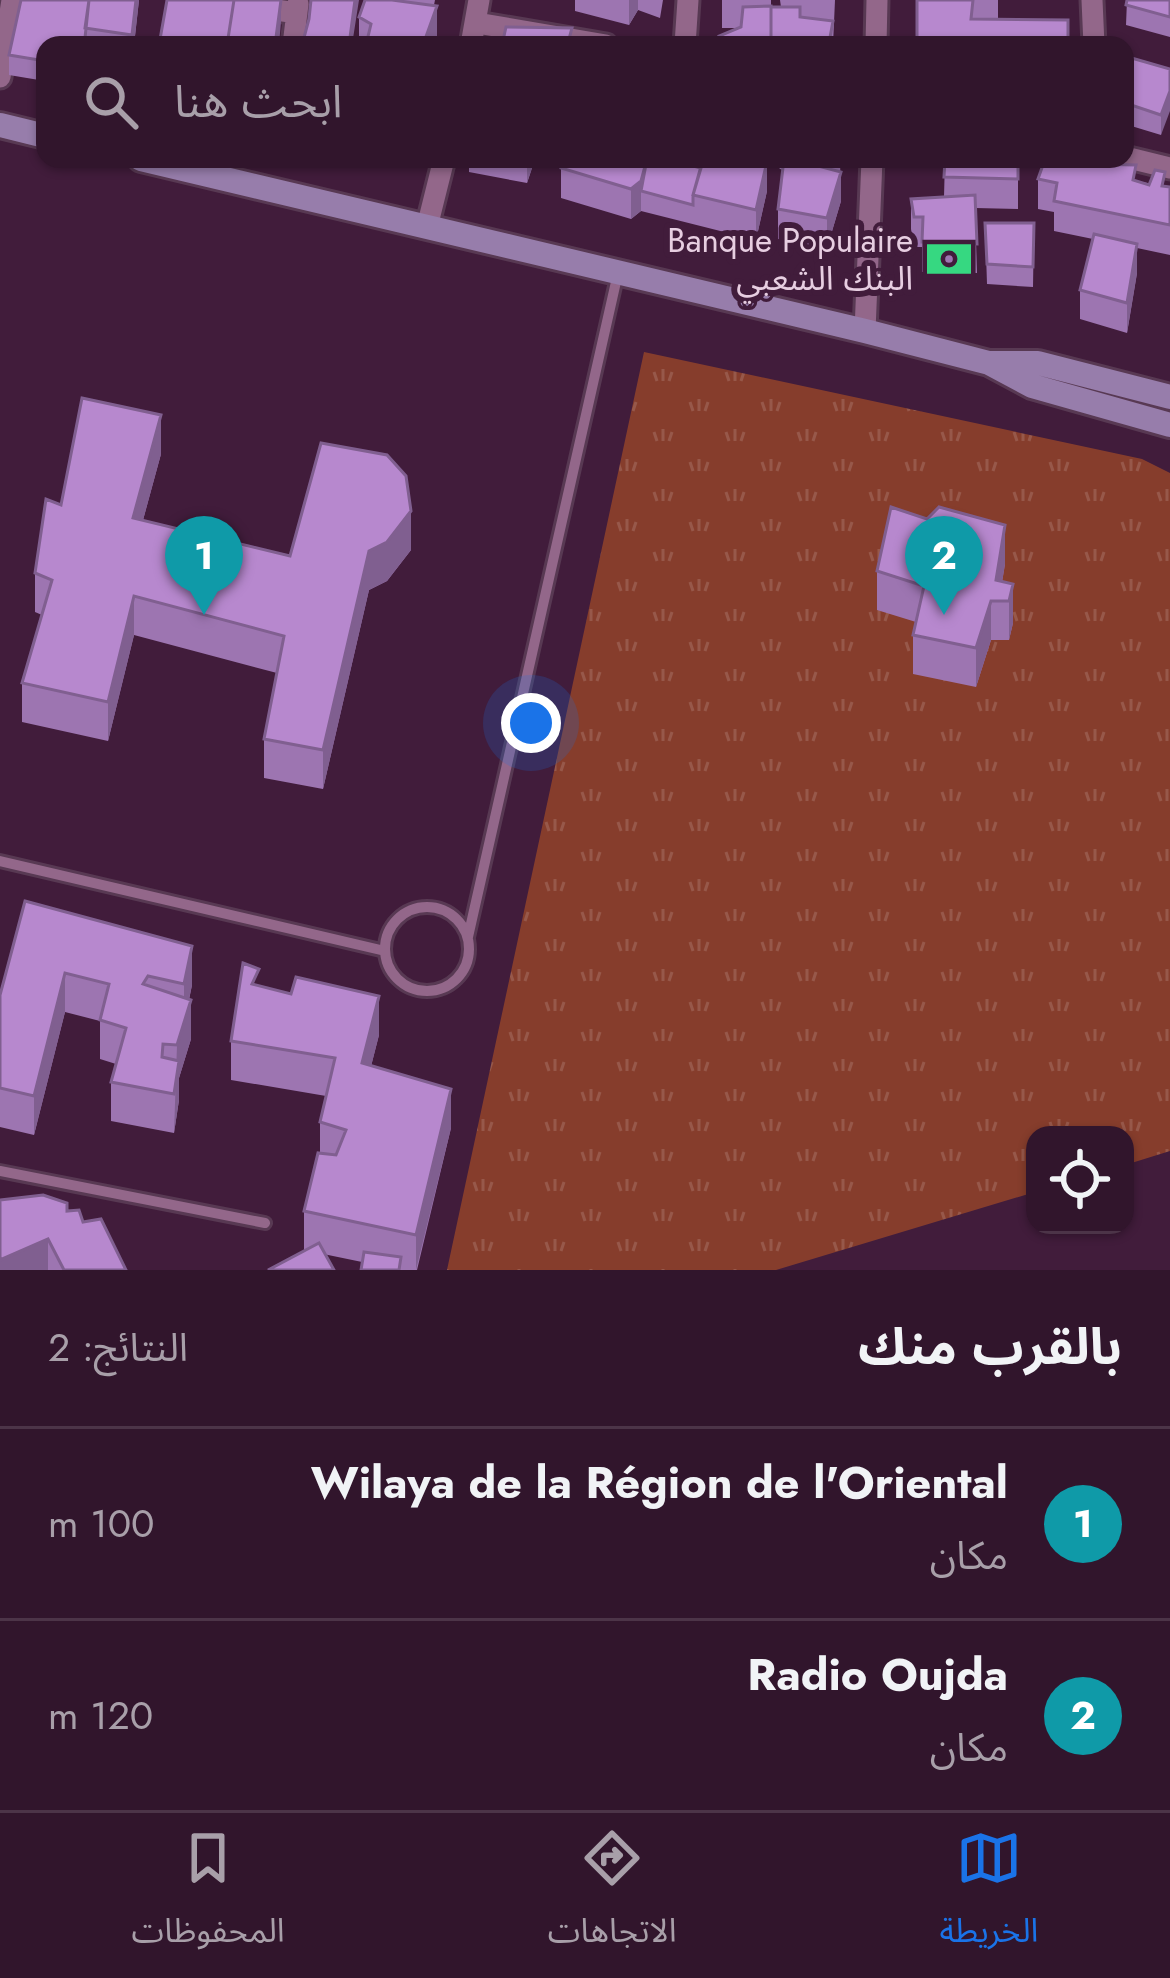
<!DOCTYPE html>
<html lang="ar">
<head>
<meta charset="utf-8">
<style>
	:root { --surface:#31152c; --page:#391e34; --text:#f1f3f6; --muted:#a89fa9; --line:#4c3448; --accent:#1a73e8 }
	body { margin:0; font-family:Jost,"Noto Sans Arabic",sans-serif; background:var(--page); color:var(--text); direction:rtl }
	.controls { position:absolute; right:36px; bottom:36px; display:grid; overflow:hidden; border-radius:24px; box-shadow:0 3px 9px #0004 }
	.controls button { width:108px; height:108px; display:grid; place-items:center; padding:0; border:0; border-bottom:3px solid var(--line); background:var(--surface); color:var(--text); font:60px sans-serif }
	.you { position:absolute; left:531px; top:723px; width:42px; height:42px; margin:-30px; border:9px solid #fff; border-radius:50%; background:#1a73e8; box-shadow:0 0 0 18px #1a73e833 }
	.badge { display:grid; place-items:center; width:78px; height:78px; border-radius:50%; background:var(--accent); color:#fff; font-size:39px; font-weight:700 }
	.pin { position:absolute; translate:-50% -99px; filter:drop-shadow(0 3px 6px #0008) }
	.pin::after { content:''; position:absolute; top:63px; width:42px; height:36px; background:inherit; clip-path:polygon(0 0,100% 0,50% 100%) }
	.list { margin:0; padding:0; list-style:none }
	h2 { display:flex; justify-content:space-between; align-items:center; height:156px; margin:0; padding:0 48px; font-size:51px }
	h2 small { font-size:39px; font-weight:400; color:var(--muted) }
	.list li { display:grid; grid-template-columns:78px 1fr auto; gap:36px; align-items:center; box-sizing:border-box; height:192px; padding:0 48px; border-top:3px solid var(--line) }
	.list b { display:block; font-size:45px; white-space:nowrap }
	.list p { margin:0; font-size:39px; white-space:nowrap; color:var(--muted) }
	.list em { font-size:39px; font-style:normal; color:var(--muted) }
	.icon { flex:none; width:66px; height:66px; fill:none; stroke:currentColor; stroke-width:2; stroke-linecap:round; stroke-linejoin:round }
	.map { position:relative; flex:none; width:1170px; height:1270px; overflow:hidden; direction:ltr }
	.search { position:absolute; background:var(--surface); box-shadow:0 3px 9px #0004; left:36px; right:36px; top:36px; height:132px; display:flex; align-items:center; gap:30px; box-sizing:border-box; padding:0 42px; border-radius:24px; color:var(--muted); font-size:45px }
	.sheet { height:540px; background:var(--surface) }
	nav { display:flex; justify-content:space-around; align-items:center; box-sizing:border-box; height:168px; border-top:3px solid var(--line); background:var(--surface); font-size:33px; color:var(--muted) }
	nav a { display:grid; justify-items:center; gap:6px }
	nav .on { color:var(--accent) }
	.map>svg:first-child { display:block }
	.grass { fill:url(#grass-tufts) }
	.lines { fill:none; stroke-linecap:round; stroke-linejoin:round }
	.lane-casing { stroke:#583953; stroke-width:16 }
	.street-casing { stroke:#583953; stroke-width:27 }
	.secondary-casing { stroke:#583953; stroke-width:30 }
	.lane { stroke:#93678a; stroke-width:10 }
	.street { stroke:#93678a; stroke-width:21 }
	.secondary { stroke:#977dab; stroke-width:24 }
	.wall { fill:#9d75b1 }
	.shaded-wall { fill:#805f90 }
	.building { fill:#b788ce; stroke:#805f90; stroke-width:3 }
	.labels { text-anchor:middle; dominant-baseline:central; stroke-width:12; stroke-linejoin:round; paint-order:stroke }
	.poi-label { font-size:33px; fill:#e7cee1; stroke:#411c3b; text-anchor:end }
</style>
</head>
<body>
<div class="map">
<svg width="1170" height="1270" viewBox="0 0 1170 1270">
	<defs>
		<pattern id="grass-tufts" width="24" height="20" patternUnits="userSpaceOnUse" patternTransform="scale(3)"><rect width="24" height="20" fill="#863d2c"/><path d="M3 7l-1-3M5 7V3M7 7l1-3M15 17l-1-3M17 17v-4M19 17l1-3" fill="none" stroke="#97584a"/></pattern>
	</defs>
	<rect width="100%" height="100%" fill="#411c3b"/>
	<!-- grass -->
	<path class="grass" d="M644,352L1142,459L1170,473V1151L1125,1165V1135H1035V1192L776,1270H447Z"/>
	<g class="lines">
		<defs>
			<path id="lane" d="M0,861L385,951
				M385 949a42 42 0 1 1 84 0a42 42 0 1 1-84 0Z
				M468,937L618,273
				M0,1171L265,1223"/>
			<path id="street" d="M206,0L297,13
				M1092,0L1094,45
				M477,23L606,45
				M293,45L298,4
				M471,45L479,0
				M685,45L688,0
				M876,45L877,0
				M0,77L12,0
				M1125,157L1170,168
				M427,227L444,159
				M865,331L872,159"/>
			<path id="secondary" d="M0,125L45,136
				M141,159L865,331L989,363L1032,386L1170,425
				M991,363H1038L1170,397"/>
		</defs>
		<!-- lane casing -->
		<use href="#lane" class="lane-casing"/>
		<!-- street casing -->
		<use href="#street" class="street-casing"/>
		<!-- secondary casing -->
		<use href="#secondary" class="secondary-casing"/>
		<!-- lane -->
		<use href="#lane" class="lane"/>
		<!-- street -->
		<use href="#street" class="street"/>
		<!-- secondary -->
		<use href="#secondary" class="secondary"/>
	</g>
	<!-- wall -->
	<path class="wall" d="M139,0L134,45H45V81L9,75V55Z
		M399,0H435L434,5L437,35L434,45H359V17Z
		M575,0H663L660,18L638,10L629,25L575,11Z
		M722,0H771V7H781L780,0H835L833,45H719V36L739,28H722Z
		M917,0H998V19L1068,45H917Z
		M1127,0H1170V37L1126,25Z
		M1128,57L1170,69L1161,135L1128,125Z
		M469,159H535L527,183L469,172Z
		M772,159H840L841,201L827,248L778,239V209L783,170L780,169Z
		M945,159H1018V209L975,208L977,273L922,272V247H914L911,229V199L944,197Z
		M1091,164L1136,181L1170,187V255L1137,248V273L1127,333L1080,319V290L1093,239L1054,231V212L1038,209V179Z
		M561,168L767,191L756,240L641,211L631,219L561,198Z
		M985,223H1034L1033,287L987,284Z
		M161,454L143,520L290,556L411,550L387,581L369,590L323,789L264,778V739L277,673L134,635L108,741L22,722V683L42,615L35,612V573L61,505Z
		M927,519L1005,564L1002,582L1013,584V623L1009,640H991L976,687L913,674V635L916,622L877,610V571Z
		M25,901L192,985L189,1000L191,1039L179,1078V1100L174,1133L111,1121V1082L116,1064L100,1059V1021L65,1012L34,1135L0,1127V995Z
		M259,986L379,1035L371,1066L451,1128L417,1270H361L362,1262L304,1250V1211L320,1153V1122L326,1096L231,1080V1041Z
		M67,1211L83,1222L126,1270H0Z"/>
	<!-- shaded-wall -->
	<path class="shaded-wall" d="M136,0H139L134,45H132Z
		M281,0V22L279,45H275Z
		M355,0H359L352,45H349Z
		M629,0H638V10L629,25Z
		M437,6V35L434,45H423Z
		M1170,91V111L1161,135V115Z
		M527,159H535L527,183Z
		M647,159L641,191V211L631,219V189Z
		M767,161V191L756,240V210Z
		M841,172V201L827,248V218Z
		M1137,244V273L1127,333V303Z
		M161,415V454L133,557V518Z
		M411,511V550L387,581L369,590L323,789V750L369,551Z
		M1005,525V564L999,601L996,580Z
		M1013,584V623L1009,640V601Z
		M134,596V635L108,741V702Z
		M991,601V640L976,687V648Z
		M192,946V985L184,1022L191,1000V1039L179,1078V1100L174,1133L177,1045L184,1022V984Z
		M65,973V1012L34,1135V1096Z
		M379,996V1035L362,1102V1063Z
		M451,1089V1128L416,1270V1235Z
		M48,1239V1270H0V1260Z"/>
	<!-- building -->
	<path class="building" d="M21,0H89L85,38L130,45H45V61L9,55Z
		M89,0H136L132,35L85,28Z
		M167,0H234L227,45H159Z
		M234,0H281L275,45H227Z
		M311,0H355L349,45H302L309,19Z
		M365,0H392L437,6L423,45H400L391,42L390,45H366L371,24L359,17Z
		M917,0H973L971,19L1068,20V45H1009L917,38Z
		M1127,0H1170V17L1126,5Z
		M771,6V45H722L719,36L741,27L743,7Z
		M771,7H800V17L833,21L829,43L832,45H771Z
		M506,27L572,28L569,39L607,45H502Z
		M1128,57L1170,69V91L1161,115L1128,104Z
		M563,159H647L641,181L631,189L561,168Z
		M647,159H667L701,168L693,195V205L641,191Z
		M703,159H759L767,161L756,210L693,195Z
		M784,159H792L841,172L827,218L778,209Z
		M945,159H1018V179L944,177Z
		M1045,159H1087L1091,164L1136,165L1133,180L1149,185L1155,170L1165,172L1162,186L1170,187V225L1054,201L1057,183L1038,179Z
		M975,195L977,244L922,242L923,217H914L911,199Z
		M985,223H1034L1033,267L987,264Z
		M1094,234L1137,244L1127,303L1080,290Z
		M82,398L161,415L133,518L290,556L321,443L387,455L406,476L411,511L387,542L369,551L323,750L264,739L284,636L134,596L108,702L22,683L52,580L35,573L46,499L61,505Z
		M891,507L927,519L939,507L1005,525L996,580L1013,584L1009,601H991L976,648L913,635L924,586L877,571Z
		M25,901L192,946L184,984L148,976L143,984L191,1000L177,1045L163,1044L162,1057L179,1061L174,1094L111,1082L126,1028L100,1020L109,984L65,973L34,1096L0,1088V995Z
		M243,963L259,969L252,984L291,994L296,977L379,996L362,1063L451,1089L416,1235L304,1211L318,1153L336,1155L346,1130L320,1122L335,1058L231,1041Z
		M43,1195L67,1203V1211L79,1210L83,1222L101,1219L126,1270H64L48,1239L0,1260V1200Z
		M319,1243L334,1270H268Z
		M364,1252L401,1257L399,1270H361Z"/>
	<!-- icons -->
	<defs>
		<symbol id="bank-bare" viewBox="-9 -9 18 18"><path d="M-6-4H6V4H-6ZM0-2.3a2.3 2.3 0 1 0 0 4.6a2.3 2.3 0 1 0 0-4.6Z" fill="#36d881" stroke="#411c3b" stroke-width="2.5" paint-order="stroke"/></symbol>
	</defs>
	<g fill-rule="evenodd">
		<use href="#bank-bare" x="916" y="226" width="66" height="66"/>
	</g>
	<g class="labels">
		<!-- poi labels -->
		<g class="poi-label">
			<text x="913" y="240">Banque Populaire<tspan x="913" dy="38">البنك الشعبي</tspan></text>
		</g>
	</g>
</svg>
<div class="controls">
<button><svg class="icon" aria-label="locate" viewBox="0 0 24 24"><circle cx="12" cy="12" r="6"/><path d="M12 2v4M12 18v4M2 12h4M18 12h4"/></svg></button>
</div>
<div class="you"></div>
<div class="pin badge" style="left:204px;top:615px;background:#0f9aa8">1</div>
<div class="pin badge" style="left:944px;top:615px;background:#0f9aa8">2</div>
<div class="search"><svg class="icon" aria-label="search" viewBox="0 0 24 24"><circle cx="10" cy="10" r="6"/><path d="M15 15l6 6"/></svg>ابحث هنا</div>
</div>
<section class="sheet">
<h2>بالقرب منك<small>النتائج: 2</small></h2>
<ul class="list">
<li><span class="badge" style="background:#0f9aa8">1</span><div><b>Wilaya de la Région de l'Oriental</b><p>مكان</p></div><em>100 m</em></li>
<li><span class="badge" style="background:#0f9aa8">2</span><div><b>Radio Oujda</b><p>مكان</p></div><em>120 m</em></li>
</ul>
</section>
<nav>
<a class="on"><svg class="icon" aria-label="map" viewBox="0 0 24 24"><path d="M3 6l6-2 6 2 6-2v14l-6 2-6-2-6 2zM9 4v14M15 6v14"/></svg>الخريطة</a>
<a><svg class="icon" aria-label="directions" viewBox="0 0 24 24"><path d="M12 3l9 9-9 9-9-9zM9 14v-3h6M13 9l2 2-2 2"/></svg>الاتجاهات</a>
<a><svg class="icon" aria-label="saved" viewBox="0 0 24 24"><path d="M7 4h10v16l-5-4-5 4z"/></svg>المحفوظات</a>
</nav>
</body>
</html>
